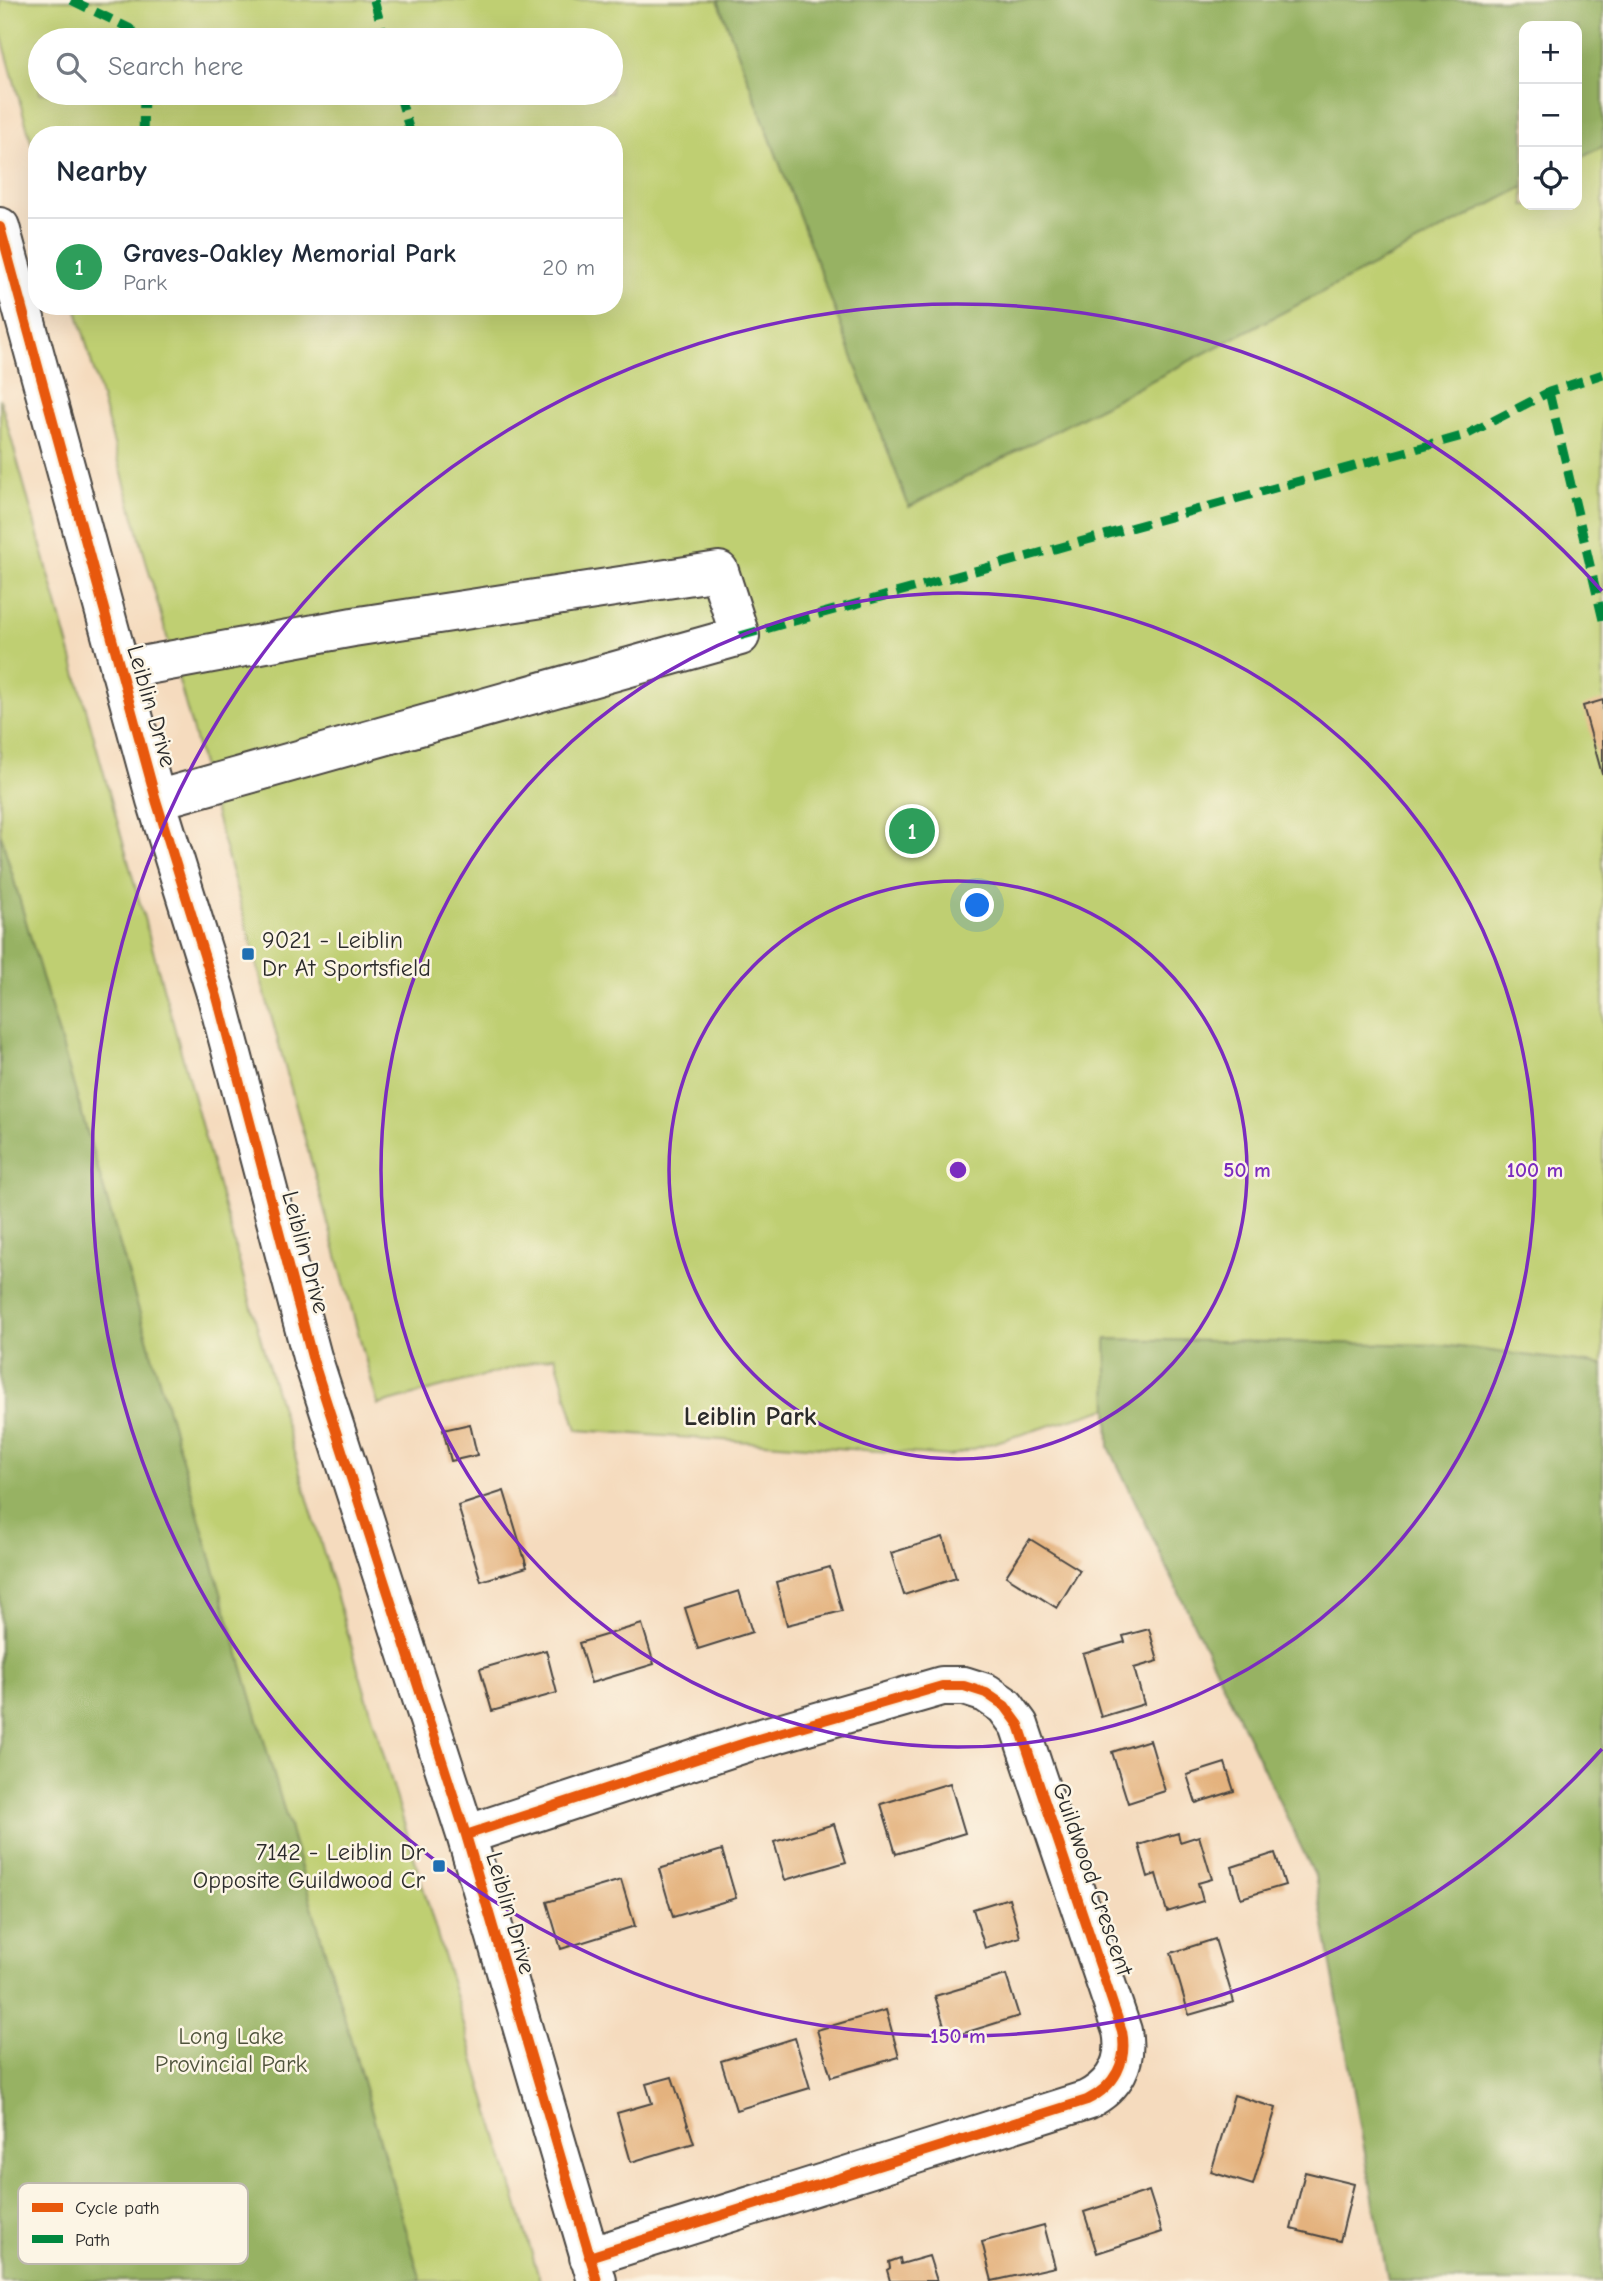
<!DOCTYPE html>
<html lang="en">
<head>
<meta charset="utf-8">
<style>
	:root { --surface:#fff; --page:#f6f6f7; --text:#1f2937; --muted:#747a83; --line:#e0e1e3; --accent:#7c3aed }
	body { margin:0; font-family:"Comic Neue",sans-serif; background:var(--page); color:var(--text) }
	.controls { position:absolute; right:21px; top:21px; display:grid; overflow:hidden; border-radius:14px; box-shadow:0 7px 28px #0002 }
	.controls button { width:63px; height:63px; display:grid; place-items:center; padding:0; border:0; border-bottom:2px solid var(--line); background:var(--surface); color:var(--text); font:35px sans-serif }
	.you { position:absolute; left:978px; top:906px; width:24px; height:24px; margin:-18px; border:5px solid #fff; border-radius:50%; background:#1a73e8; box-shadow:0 0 0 10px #1a73e833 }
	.badge { display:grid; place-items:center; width:46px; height:46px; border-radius:50%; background:var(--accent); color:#fff; font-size:23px; font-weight:700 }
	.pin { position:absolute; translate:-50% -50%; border:4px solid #fff; box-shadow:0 2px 7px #0006 }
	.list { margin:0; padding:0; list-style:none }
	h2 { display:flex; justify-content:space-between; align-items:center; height:91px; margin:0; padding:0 28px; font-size:30px }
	h2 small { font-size:23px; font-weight:400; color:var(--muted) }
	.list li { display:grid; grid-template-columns:46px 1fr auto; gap:21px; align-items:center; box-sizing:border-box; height:98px; padding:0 28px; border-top:2px solid var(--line) }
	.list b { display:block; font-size:26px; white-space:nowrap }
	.list p { margin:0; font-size:23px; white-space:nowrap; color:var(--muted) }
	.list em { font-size:23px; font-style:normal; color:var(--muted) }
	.icon { flex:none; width:38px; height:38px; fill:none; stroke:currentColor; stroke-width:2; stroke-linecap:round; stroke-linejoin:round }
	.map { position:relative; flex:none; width:1603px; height:2281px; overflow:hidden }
	.search { position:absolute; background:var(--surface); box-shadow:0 7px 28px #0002; left:28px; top:28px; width:595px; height:77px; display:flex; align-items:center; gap:18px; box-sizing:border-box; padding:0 24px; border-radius:38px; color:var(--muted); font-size:26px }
	.panel { position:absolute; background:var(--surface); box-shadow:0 7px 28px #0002; left:28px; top:126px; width:595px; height:189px; border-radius:28px }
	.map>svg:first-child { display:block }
	.green { fill:#bfcf72; stroke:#757d4e; stroke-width:2; fill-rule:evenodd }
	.forest { fill:#97b264; stroke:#616e48; stroke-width:2 }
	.building { fill:#e4b27e }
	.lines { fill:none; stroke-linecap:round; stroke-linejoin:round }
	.minor-casing { stroke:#494541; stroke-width:42 }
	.minor { stroke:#fff; stroke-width:38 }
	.quiet { stroke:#00873e; stroke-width:9; stroke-dasharray:18 9; stroke-linecap:butt }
	.cycleway-casing { stroke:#fcf5e5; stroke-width:15 }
	.cycleway { stroke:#e8590c; stroke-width:10 }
	.ring { fill:none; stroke:#7b2cbf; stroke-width:3.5 }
	.poi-dot { fill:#1f6fb2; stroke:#fcf5e5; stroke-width:2.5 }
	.labels { text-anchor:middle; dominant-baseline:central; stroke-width:5; stroke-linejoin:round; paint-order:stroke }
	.street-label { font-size:24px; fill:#2b2b2b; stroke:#fcf5e5 }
	.poi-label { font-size:24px; fill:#2b2b2b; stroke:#fcf5e5; text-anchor:start }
	.park-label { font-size:24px; fill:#50543d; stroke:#fcf5e5 }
	.neighbourhood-label { font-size:26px; font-weight:bold; fill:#2b2b2b; stroke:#fcf5e5 }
	.key { fill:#fcf5e5; stroke:#bdb8ad; stroke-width:2 }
	.key-label { font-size:19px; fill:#2b2b2b }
	.centre { fill:#7b2cbf; stroke:#fcf5e5; stroke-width:3.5 }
	.ring-label { font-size:21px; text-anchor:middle; font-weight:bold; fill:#7b2cbf; stroke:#fcf5e5; stroke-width:5; stroke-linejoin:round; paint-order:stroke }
</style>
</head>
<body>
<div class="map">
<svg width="1603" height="2281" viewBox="0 0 1603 2281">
	<rect width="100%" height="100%" fill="#fcf5e5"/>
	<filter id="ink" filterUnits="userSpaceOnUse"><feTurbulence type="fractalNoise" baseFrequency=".0143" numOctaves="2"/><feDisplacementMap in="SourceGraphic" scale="14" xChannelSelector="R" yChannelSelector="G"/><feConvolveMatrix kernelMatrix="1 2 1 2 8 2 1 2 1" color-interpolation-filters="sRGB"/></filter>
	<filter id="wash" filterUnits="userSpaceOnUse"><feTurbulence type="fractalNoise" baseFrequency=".00686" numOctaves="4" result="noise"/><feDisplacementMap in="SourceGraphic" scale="28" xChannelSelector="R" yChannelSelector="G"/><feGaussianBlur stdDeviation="1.57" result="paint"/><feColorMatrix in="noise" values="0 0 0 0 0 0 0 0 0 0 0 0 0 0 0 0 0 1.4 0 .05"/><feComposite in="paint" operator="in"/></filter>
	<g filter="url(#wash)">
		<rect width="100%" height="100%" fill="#f5dbbe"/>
		<!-- green -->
		<path class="green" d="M0,0H1603V1446L1144,1397L950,1456L577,1430L555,1356L378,1405L76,306H614V135H37V163L0,30ZM1524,26H1577V205H1524ZM40,40H611V93H40Z
			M0,398L265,1355L540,2281H0Z"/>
		<!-- forest -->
		<path class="forest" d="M718,0H1603V146L1577,160V26H1524V187L909,507Z
			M0,832L421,2281H0Z
			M1106,1339L1443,1345L1603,1365V2281H1388L1315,1876L1109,1447Z"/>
		<g id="blocks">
			<!-- building -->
			<path class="building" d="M1603,700V774H1602L1583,706Z
				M470,1424L477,1455L451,1461L443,1430Z
				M504,1491L527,1567L481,1581L458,1506Z
				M943,1537L956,1578L904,1595L891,1553Z
				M1030,1539L1080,1570L1057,1608L1006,1576Z
				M830,1567L842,1611L787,1625L776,1582Z
				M739,1591L752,1632L698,1649L685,1608Z
				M642,1624L654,1664L591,1683L579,1643Z
				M1149,1629L1158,1661L1134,1668L1144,1704L1101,1717L1083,1654L1125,1642L1123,1636Z
				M546,1650L557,1693L492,1711L480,1669Z
				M1150,1740L1165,1791L1128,1803L1112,1752Z
				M1225,1763L1234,1791L1196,1803L1187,1775Z
				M950,1783L965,1833L896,1854L881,1804Z
				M834,1824L846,1862L785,1880L774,1842Z
				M1178,1833L1180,1842L1199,1836L1212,1879L1198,1883L1203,1901L1167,1912L1156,1874L1148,1877L1139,1845Z
				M722,1850L736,1898L673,1917L659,1869Z
				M1275,1853L1285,1885L1241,1898L1232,1867Z
				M621,1880L635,1926L561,1949L547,1902Z
				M1009,1898L1020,1937L985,1948L973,1909Z
				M1215,1939L1234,2002L1189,2015L1171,1953Z
				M1006,1975L1019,2016L948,2038L935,1996Z
				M886,2010L899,2057L831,2077L817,2030Z
				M795,2038L810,2088L736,2110L721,2061Z
				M672,2077L694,2143L631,2162L617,2113L652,2103L646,2084Z
				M1234,2095L1276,2108L1253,2185L1211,2172Z
				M1305,2172L1354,2184L1340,2241L1291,2229Z
				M1149,2191L1162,2232L1097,2253L1084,2212Z
				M1044,2225L1055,2267L992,2281L982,2242Z
				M929,2256L937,2281H890L887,2270L890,2268L889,2262L900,2258L901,2264Z"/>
		</g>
	</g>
	<g filter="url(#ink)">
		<use href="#blocks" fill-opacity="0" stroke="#494541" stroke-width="2"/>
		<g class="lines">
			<defs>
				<path id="minor" d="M0,227L156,800L217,997L312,1357L466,1835L597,2281
					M120,670L353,627L719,571L740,636L156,800
					M466,1835L748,1742L942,1686H964L986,1693L1005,1706L1019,1725L1122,2031C1128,2062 1115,2086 1087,2100L589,2257"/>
			</defs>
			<!-- minor casing -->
			<use href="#minor" class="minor-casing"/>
			<!-- minor -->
			<use href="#minor" class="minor"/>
			<!-- quiet -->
			<path class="quiet" d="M71,0L129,28L143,40
				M374,0L385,40
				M399,93L411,135
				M143,135L144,93
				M1549,392L1603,620
				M740,636L1466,435L1549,392L1603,374"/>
			<defs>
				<path id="cycleway" d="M0,227L156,800L217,997L312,1357L466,1835L597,2281
					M466,1835L748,1742L942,1686H964L986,1693L1005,1706L1019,1725L1122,2031C1128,2062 1115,2086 1087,2100L589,2257"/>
			</defs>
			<!-- cycleway casing -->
			<use href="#cycleway" class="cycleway-casing"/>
			<!-- cycleway -->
			<use href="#cycleway" class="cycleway"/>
		</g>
	</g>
	<!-- distance rings -->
	<g class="ring">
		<circle cx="958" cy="1170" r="289"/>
		<circle cx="958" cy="1170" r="577"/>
		<path d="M1602 1749A866 866 0 1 1 1602 591"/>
	</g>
	<!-- markers -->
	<g class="poi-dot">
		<rect x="241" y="947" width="14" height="14" rx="3.5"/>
		<rect x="432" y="1859" width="14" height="14" rx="3.5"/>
	</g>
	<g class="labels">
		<!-- street labels -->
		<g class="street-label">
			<text transform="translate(152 706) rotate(74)">Leiblin Drive</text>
			<text transform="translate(306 1252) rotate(75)">Leiblin Drive</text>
			<text transform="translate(1093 1879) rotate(71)">Guildwood Crescent</text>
			<text transform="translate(511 1913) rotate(74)">Leiblin Drive</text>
		</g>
		<!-- poi labels -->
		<g class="poi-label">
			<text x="262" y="940">9021 - Leiblin<tspan x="262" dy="28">Dr At Sportsfield</tspan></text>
			<text x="425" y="1852" text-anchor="end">7142 - Leiblin Dr<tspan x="425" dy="28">Opposite Guildwood Cr</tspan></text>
		</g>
		<!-- park labels -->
		<g class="park-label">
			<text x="231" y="2036">Long Lake<tspan x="231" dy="28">Provincial Park</tspan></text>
		</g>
		<!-- neighbourhood labels -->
		<g class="neighbourhood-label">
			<text x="750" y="1417">Leiblin Park</text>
		</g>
	</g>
	<!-- legend -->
	<rect x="18" y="2183" width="230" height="81" rx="10" class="key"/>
	<rect x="32" y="2203" width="31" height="9" fill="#e8590c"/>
	<rect x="32" y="2235" width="31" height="8" fill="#00873e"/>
	<g class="key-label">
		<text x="75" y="2214">Cycle path</text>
		<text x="75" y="2246">Path</text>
	</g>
	<circle cx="958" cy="1170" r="10" class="centre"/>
	<g class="ring-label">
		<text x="1247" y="1177">50 m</text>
		<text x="1535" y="1177">100 m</text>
		<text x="958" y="2043">150 m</text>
	</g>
</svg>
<div class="controls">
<button>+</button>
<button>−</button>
<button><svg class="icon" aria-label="locate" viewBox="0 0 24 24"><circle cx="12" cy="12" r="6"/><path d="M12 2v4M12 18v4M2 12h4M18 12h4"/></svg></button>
</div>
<div class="you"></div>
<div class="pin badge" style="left:912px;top:831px;background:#2e9e5b">1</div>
<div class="search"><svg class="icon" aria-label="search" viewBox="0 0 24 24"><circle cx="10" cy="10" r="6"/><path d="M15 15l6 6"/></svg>Search here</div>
<section class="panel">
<h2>Nearby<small></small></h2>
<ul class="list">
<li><span class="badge" style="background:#2e9e5b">1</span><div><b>Graves-Oakley Memorial Park</b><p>Park</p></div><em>20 m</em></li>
</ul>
</section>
</div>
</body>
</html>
